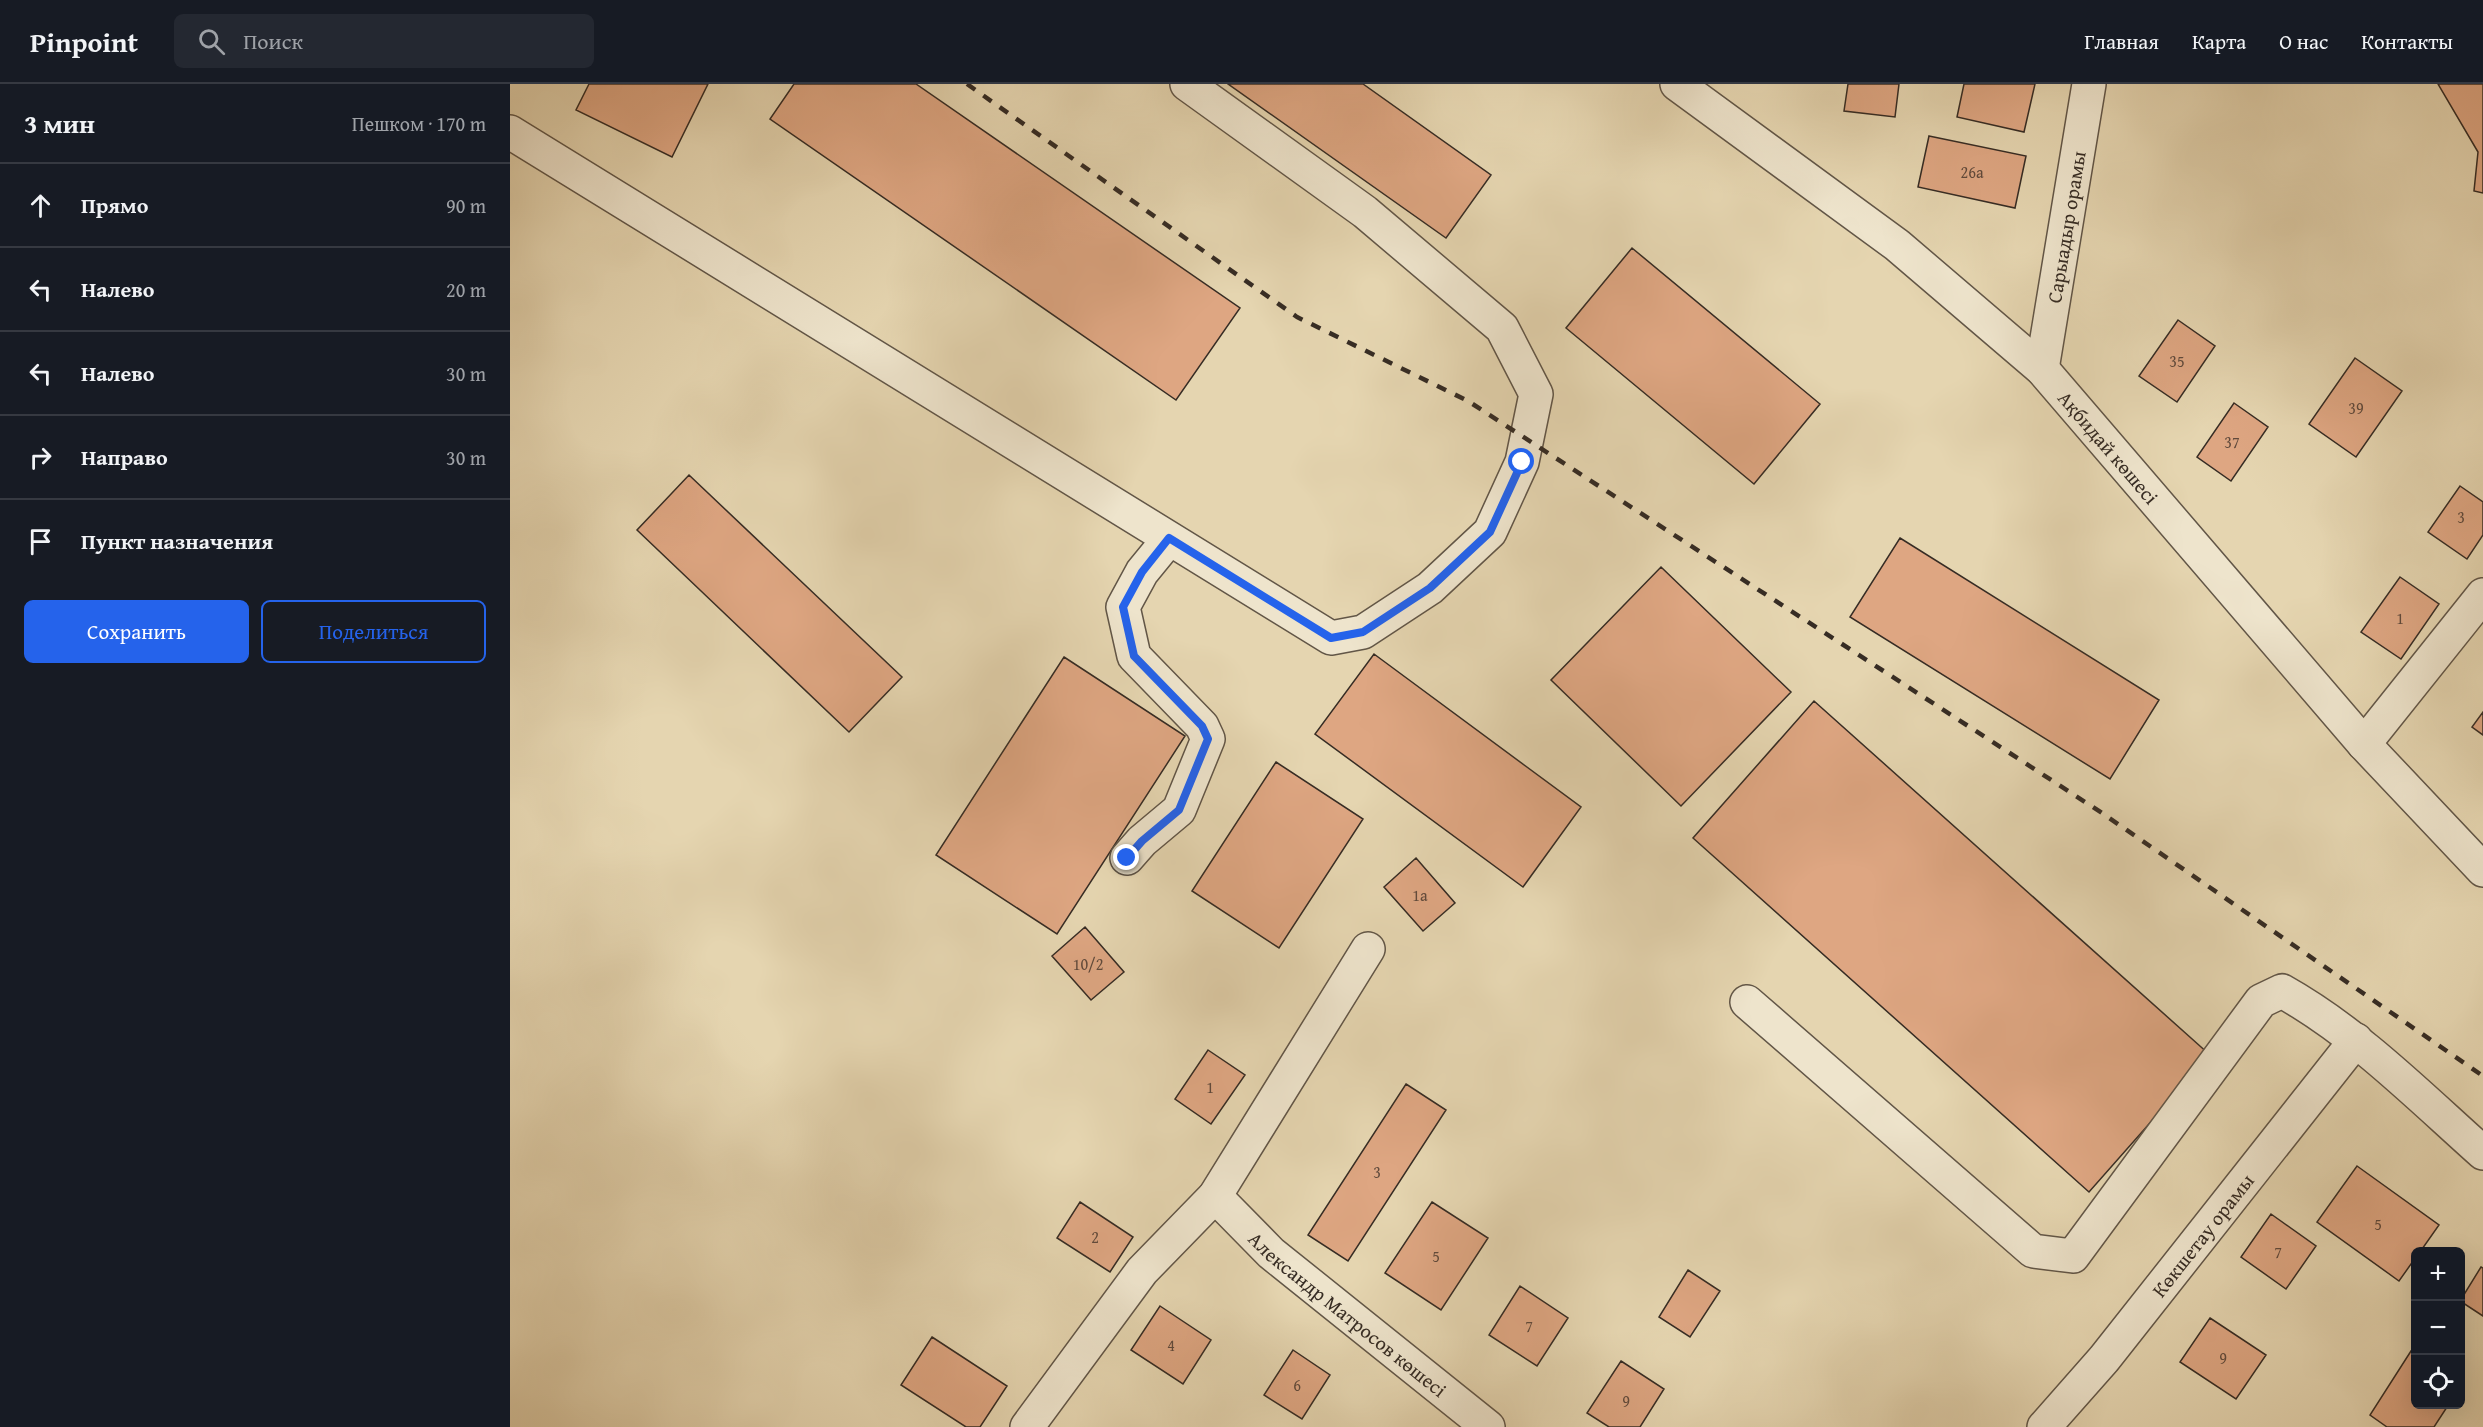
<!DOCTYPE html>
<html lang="ru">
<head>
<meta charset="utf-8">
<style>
	:root { --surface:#171b24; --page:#242831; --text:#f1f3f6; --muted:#9ea1a6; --line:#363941; --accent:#2563eb }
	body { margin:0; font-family:"Gentium Book Plus",serif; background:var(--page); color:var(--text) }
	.controls { position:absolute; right:18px; bottom:18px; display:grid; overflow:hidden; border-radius:9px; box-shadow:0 6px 24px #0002 }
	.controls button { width:54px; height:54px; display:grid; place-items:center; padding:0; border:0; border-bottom:2px solid var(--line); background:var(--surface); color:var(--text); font:30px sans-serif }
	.stop { position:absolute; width:18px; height:18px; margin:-14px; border:4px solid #2563eb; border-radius:50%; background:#fff }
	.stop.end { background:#2563eb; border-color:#fff; box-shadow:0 2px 6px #0008 }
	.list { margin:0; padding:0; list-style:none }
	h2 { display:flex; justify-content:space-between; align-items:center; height:78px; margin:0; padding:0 24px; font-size:26px }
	h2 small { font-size:20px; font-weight:400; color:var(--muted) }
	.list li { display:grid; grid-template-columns:39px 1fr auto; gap:18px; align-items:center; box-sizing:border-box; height:84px; padding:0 24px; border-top:2px solid var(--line) }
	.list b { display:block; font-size:22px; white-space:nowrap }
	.list em { font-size:20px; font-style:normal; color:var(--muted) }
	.actions { display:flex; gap:12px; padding:18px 24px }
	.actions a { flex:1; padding:14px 0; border:2px solid var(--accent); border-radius:9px; text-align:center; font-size:21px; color:var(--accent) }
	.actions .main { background:var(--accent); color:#fff }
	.icon { flex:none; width:33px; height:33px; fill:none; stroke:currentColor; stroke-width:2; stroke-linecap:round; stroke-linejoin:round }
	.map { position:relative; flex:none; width:1973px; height:1343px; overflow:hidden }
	header { display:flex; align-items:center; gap:36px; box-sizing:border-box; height:84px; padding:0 30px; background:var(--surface); border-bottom:2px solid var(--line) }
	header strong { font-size:28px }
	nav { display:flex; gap:33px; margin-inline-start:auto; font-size:21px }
	.search { width:420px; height:54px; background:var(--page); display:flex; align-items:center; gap:15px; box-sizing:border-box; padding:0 21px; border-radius:9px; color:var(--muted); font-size:22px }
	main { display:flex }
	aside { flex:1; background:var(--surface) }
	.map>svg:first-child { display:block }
	.building { fill:#dea682; stroke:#362c24; stroke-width:1.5 }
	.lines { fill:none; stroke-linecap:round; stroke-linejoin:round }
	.minor-casing { stroke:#625647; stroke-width:36 }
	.minor { stroke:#eee4cc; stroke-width:33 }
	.rail { stroke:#362c24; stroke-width:4.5; stroke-dasharray:10 10; stroke-linecap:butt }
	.route { stroke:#2563eb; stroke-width:8 }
	.labels { text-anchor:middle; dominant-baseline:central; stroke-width:4.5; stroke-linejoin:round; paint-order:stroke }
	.number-label { font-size:16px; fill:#604a3c }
	.street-label { font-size:20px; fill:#362c24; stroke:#eee4cc }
</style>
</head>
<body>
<header>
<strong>Pinpoint</strong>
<div class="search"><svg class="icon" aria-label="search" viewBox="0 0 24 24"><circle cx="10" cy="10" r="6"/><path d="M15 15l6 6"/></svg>Поиск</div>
<nav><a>Главная</a><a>Карта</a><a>О нас</a><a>Контакты</a></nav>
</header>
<main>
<aside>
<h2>3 мин<small>Пешком · 170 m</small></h2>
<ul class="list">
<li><svg class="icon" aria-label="ahead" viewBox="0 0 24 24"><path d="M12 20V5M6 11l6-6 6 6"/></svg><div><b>Прямо</b></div><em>90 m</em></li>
<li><svg class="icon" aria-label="left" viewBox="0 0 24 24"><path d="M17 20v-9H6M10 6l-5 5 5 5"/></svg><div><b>Налево</b></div><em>20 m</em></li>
<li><svg class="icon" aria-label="left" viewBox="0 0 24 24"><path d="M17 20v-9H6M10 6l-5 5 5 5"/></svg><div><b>Налево</b></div><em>30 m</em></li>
<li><svg class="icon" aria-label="right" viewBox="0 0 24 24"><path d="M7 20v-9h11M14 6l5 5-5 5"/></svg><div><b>Направо</b></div><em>30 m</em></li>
<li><svg class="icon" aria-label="arrive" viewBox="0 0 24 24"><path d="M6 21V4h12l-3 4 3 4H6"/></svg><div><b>Пункт назначения</b></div></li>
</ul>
<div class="actions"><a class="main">Сохранить</a><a>Поделиться</a></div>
</aside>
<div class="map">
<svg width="1973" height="1343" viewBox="0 0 1973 1343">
	<rect width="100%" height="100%" fill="#e5d5b0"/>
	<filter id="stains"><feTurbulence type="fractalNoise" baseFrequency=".00333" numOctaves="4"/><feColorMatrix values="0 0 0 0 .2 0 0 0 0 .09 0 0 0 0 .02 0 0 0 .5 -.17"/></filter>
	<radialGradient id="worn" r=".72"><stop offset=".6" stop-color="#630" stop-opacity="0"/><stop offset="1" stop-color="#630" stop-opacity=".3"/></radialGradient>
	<!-- building -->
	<path class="building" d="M79,0H198L162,73L66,26Z
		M284,0H406L730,224L666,316L260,35Z
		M718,0H853L981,91L936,154Z
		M1338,0H1389L1385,33L1334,27Z
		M1454,0H1525L1514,48L1447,33Z
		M1928,0H1973V109L1964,107L1968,68Z
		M1419,52L1516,72L1505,124L1408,103Z
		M1122,164L1310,320L1244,400L1056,244Z
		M1668,236L1705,262L1667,318L1629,292Z
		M1845,274L1892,307L1846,373L1799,340Z
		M1724,319L1758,343L1721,397L1687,373Z
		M179,391L392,593L339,648L127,446Z
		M1950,402L1973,418V451L1957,475L1918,448Z
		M1390,454L1649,616L1600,695L1340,533Z
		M1151,483L1281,608L1171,722L1041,596Z
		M1890,493L1929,520L1891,575L1851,548Z
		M864,570L1071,723L1013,803L805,650Z
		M554,573L675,652L547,850L426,771Z
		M1304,617L1700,971L1579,1108L1183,754Z
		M1973,628V651L1962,643Z
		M766,678L853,735L769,864L682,807Z
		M906,774L945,819L913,847L874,803Z
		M575,843L614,888L581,916L542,872Z
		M698,966L735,991L701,1040L665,1015Z
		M896,1000L936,1026L838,1177L798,1151Z
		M1847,1082L1929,1141L1910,1168H1906V1173L1889,1197L1807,1138Z
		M570,1118L623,1153L600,1188L547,1154Z
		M922,1118L978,1154L931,1226L875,1189Z
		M1761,1130L1806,1162L1776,1205L1731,1173Z
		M1971,1183L1973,1184V1232L1950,1217Z
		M1178,1186L1210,1207L1180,1253L1149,1233Z
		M1010,1202L1058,1234L1027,1282L979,1251Z
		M650,1222L701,1256L673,1300L621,1266Z
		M1700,1234L1756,1271L1726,1315L1670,1278Z
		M422,1253L497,1302L470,1343H456L391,1301Z
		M783,1266L820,1291L792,1335L754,1311Z
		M1901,1267L1906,1269V1320H1939L1924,1343H1877L1860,1331Z
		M1111,1277L1154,1305L1130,1343H1099L1077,1329Z"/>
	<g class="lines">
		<defs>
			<g id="minor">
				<path id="s1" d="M1167,0L1387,161L1532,285L1854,660L1973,786"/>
				<path d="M0,48L821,554L853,548L920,504L980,448L1012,378L1026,310L992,244L855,128L677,0"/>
				<path id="s2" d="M1532,285L1579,0"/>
				<path d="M1854,660L1973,511"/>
				<path d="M617,774L632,757L669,726L698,655L692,642L624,572L613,523L632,488L659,455"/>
				<path d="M1237,918L1523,1167L1563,1172L1751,917L1772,907C1847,949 1909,1012 1973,1069"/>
				<path id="s3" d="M705,1112L761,1169L978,1343"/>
				<path d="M517,1343L632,1187L705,1112L858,865"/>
				<path id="s4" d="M1534,1343L1594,1275L1846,956"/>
			</g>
		</defs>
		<!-- minor casing -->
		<use href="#minor" class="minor-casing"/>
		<!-- minor -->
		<use href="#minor" class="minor"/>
		<!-- rail -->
		<path class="rail" d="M457,0L787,233L958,317L1592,729L1973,992"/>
	</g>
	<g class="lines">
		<!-- route -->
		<path class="route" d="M617,774L632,757L669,726L698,655L692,642L624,572L613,523L632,488L659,454L821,554L853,548L920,504L980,448L1012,378"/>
	</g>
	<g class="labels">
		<!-- number labels -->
		<g class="number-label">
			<text x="1462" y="88">26а</text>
			<text x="1667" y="277">35</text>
			<text x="1846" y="324">39</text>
			<text x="1722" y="358">37</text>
			<text x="1951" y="433">3</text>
			<text x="1890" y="534">1</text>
			<text x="910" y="811">1а</text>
			<text x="578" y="880">10/2</text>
			<text x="700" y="1003">1</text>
			<text x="867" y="1088">3</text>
			<text x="1868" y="1140">5</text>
			<text x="585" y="1153">2</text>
			<text x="1768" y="1168">7</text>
			<text x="926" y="1172">5</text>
			<text x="1019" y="1242">7</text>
			<text x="661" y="1261">4</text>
			<text x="1713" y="1274">9</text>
			<text x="787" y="1301">6</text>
			<text x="1116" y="1317">9</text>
		</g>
		<!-- street labels -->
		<g class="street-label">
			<text stroke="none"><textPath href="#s2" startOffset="144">Сарыадыр орамы</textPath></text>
			<text stroke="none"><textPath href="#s1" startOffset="566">Ақбидай көшесі</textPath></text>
			<text stroke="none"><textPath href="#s4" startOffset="249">Көкшетау орамы</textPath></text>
			<text stroke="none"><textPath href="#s3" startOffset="178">Александр Матросов көшесі</textPath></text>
		</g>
	</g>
	<rect width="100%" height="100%" filter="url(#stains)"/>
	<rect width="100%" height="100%" fill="url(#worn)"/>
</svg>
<div class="controls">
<button>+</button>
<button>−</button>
<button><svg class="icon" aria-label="locate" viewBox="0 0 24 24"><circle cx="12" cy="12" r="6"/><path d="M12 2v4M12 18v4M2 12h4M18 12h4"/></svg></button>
</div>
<div class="stop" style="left:1012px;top:378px"></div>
<div class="stop end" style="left:617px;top:774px"></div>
</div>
</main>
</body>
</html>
